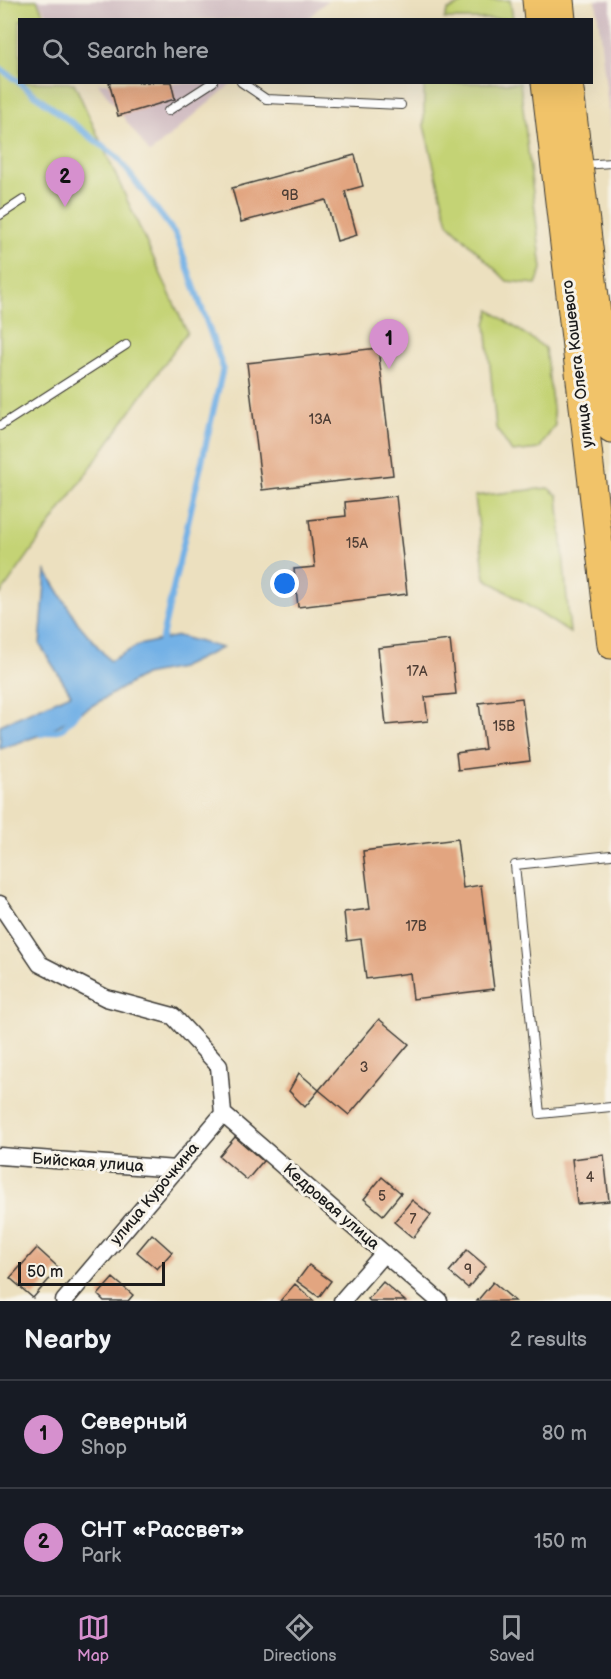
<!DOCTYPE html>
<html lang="en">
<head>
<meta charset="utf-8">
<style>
	:root { --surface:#171b24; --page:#20242c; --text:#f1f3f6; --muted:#9ea1a6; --line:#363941; --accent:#d690ce }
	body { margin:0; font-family:"Balsamiq Sans",sans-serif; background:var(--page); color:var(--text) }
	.scale { position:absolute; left:18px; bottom:15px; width:147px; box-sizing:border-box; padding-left:6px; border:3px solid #1c1c1c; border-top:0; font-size:16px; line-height:21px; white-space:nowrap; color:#1c1c1c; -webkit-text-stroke:4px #f7f3e8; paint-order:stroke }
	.you { position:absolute; left:285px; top:584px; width:21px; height:21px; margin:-15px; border:4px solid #fff; border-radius:50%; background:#1a73e8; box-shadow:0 0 0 9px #1a73e833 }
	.badge { display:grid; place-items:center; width:39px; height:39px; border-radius:50%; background:var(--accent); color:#111; font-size:20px; font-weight:700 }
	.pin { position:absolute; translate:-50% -50px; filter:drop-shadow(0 2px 3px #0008) }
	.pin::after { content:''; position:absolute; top:32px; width:21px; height:18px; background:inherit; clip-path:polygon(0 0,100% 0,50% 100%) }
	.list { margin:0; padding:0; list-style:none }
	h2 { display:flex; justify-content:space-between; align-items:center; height:78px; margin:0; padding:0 24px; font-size:26px }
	h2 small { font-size:20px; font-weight:400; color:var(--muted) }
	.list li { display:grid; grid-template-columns:39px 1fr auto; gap:18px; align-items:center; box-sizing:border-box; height:108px; padding:0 24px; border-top:2px solid var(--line) }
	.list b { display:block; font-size:22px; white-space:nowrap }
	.list p { margin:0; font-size:20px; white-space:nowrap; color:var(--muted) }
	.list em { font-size:20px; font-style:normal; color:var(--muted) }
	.icon { flex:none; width:33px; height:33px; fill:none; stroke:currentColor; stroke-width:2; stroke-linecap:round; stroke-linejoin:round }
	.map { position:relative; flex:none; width:611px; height:1301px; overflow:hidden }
	.search { position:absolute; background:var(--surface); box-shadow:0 6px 24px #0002; left:18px; right:18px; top:18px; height:66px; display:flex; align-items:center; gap:15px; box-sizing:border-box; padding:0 21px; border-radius:0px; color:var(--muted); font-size:22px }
	.sheet { height:294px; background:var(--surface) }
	nav { display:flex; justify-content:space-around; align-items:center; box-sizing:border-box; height:84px; border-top:2px solid var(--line); background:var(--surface); font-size:16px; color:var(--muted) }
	nav a { display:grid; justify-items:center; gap:3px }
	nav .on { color:var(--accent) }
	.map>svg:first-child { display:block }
	.industrial { fill:#d2bec3 }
	.green { fill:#c4d375; stroke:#707848; stroke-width:1.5 }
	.water { fill:#73b1e6; stroke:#486681; stroke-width:1.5 }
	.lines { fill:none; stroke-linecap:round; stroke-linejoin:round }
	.stream { stroke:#73b1e6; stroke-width:6 }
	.building { fill:#e2a580 }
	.lane-casing { stroke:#3b3934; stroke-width:10 }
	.street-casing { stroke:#3b3934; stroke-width:19 }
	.primary-casing { stroke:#3b3934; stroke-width:29 }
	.lane { stroke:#fff; stroke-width:8 }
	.street { stroke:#fff; stroke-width:16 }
	.primary { stroke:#f1c369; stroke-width:27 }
	.labels { text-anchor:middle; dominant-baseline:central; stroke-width:6; stroke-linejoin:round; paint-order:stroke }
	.number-label { font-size:14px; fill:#4e3e35 }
	.street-label { font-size:16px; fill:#1c1c1c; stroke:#f7f3e8 }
</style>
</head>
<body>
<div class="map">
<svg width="611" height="1301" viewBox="0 0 611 1301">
	<rect width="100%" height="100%" fill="#f7f3e8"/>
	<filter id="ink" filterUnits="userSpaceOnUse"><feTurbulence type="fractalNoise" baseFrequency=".0167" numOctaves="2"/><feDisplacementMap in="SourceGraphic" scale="12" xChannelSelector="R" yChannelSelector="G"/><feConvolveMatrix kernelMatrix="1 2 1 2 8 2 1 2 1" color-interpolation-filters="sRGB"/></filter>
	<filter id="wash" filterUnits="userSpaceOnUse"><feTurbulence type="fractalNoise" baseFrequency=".008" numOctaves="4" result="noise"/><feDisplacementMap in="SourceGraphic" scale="24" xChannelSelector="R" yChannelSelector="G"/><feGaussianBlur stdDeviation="1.35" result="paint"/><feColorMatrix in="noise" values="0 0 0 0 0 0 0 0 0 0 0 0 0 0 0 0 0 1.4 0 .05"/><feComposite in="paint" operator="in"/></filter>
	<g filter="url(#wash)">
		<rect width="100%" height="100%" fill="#ece0bf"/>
		<!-- industrial -->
		<path class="industrial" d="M37,0H328L306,20L51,19Z
			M596,0H611V131Z
			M98,83H232L150,153Z"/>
		<!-- green -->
		<path class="green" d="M0,0H37L46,19L20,20V82L74,83L187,332L0,595Z
			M470,0H510L513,19H444L448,10Z
			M424,83H520L542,269L536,284L507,281L448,223L424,126Z
			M490,310L545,348L555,425L539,449L512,452L496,428L486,324Z
			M548,488L558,496L570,633L485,578L475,496Z"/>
		<!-- water -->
		<path class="water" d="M46,571L78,623L110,661L139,645L178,636L222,648L180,668L144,675L46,733L0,749V725L71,694L40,645Z"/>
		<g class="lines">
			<!-- stream -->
			<path class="stream" d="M0,68L117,157L176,235L223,368L161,642L158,645
				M41,734L62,729L79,711"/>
		</g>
		<g id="blocks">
			<!-- building -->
			<path class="building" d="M109,82H171L175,99L118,116Z
				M355,155L363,186L345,191L357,235L337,241L326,200L241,222L232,188Z
				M378,348L393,475L262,490L247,363Z
				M396,496L407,594L298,607L294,569L315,567L309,520L346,516L345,502Z
				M450,640L456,694L425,697L428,721L386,725L378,648Z
				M522,698L530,761L458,770L456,753L485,749L479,703Z
				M457,839L463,888L481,885L494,989L413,999L410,973L366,979L361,939L347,941L344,912L370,909L363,851Z
				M379,1019L409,1044L349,1115L319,1090Z
				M299,1073L319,1090L305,1107L289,1091Z
				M235,1137L263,1161L247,1180L219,1156Z
				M604,1155L609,1201L577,1204L572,1159Z
				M382,1177L401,1193L383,1215L364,1199Z
				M412,1200L431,1215L413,1238L394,1222Z
				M152,1234L172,1252L157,1269L137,1252Z
				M37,1248L59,1268L33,1298L10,1278Z
				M467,1250L486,1266L468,1288L449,1272Z
				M309,1265L331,1281L319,1297L297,1281Z
				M113,1278L133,1295L128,1301H104L98,1295Z
				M383,1282L405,1301H370L368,1299Z
				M493,1282L515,1301H477Z
				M295,1284L314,1301H280Z"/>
		</g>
	</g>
	<g filter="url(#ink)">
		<use href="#blocks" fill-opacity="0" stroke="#3b3934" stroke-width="1.5"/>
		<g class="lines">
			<defs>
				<path id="lane" d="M241,82L266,99L401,105
					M168,111L213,82
					M583,165L611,163
					M0,215L23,200
					M0,426L126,345
					M611,855L515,865L540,1114L611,1107"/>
				<path id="street" d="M0,904L40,964L106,998L173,1016L219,1066L223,1114
					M223,1114L439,1301
					M0,1156L176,1169
					M64,1301L223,1114
					M342,1301L384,1253"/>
				<path id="primary" d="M536,0L538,20
					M560,0L562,20
					M545,82L611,645
					M569,82L611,429"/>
			</defs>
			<!-- lane casing -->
			<use href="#lane" class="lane-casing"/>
			<!-- street casing -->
			<use href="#street" class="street-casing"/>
			<!-- primary casing -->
			<use href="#primary" class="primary-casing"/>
			<!-- lane -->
			<use href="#lane" class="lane"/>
			<!-- street -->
			<use href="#street" class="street"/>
			<!-- primary -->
			<use href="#primary" class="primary"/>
		</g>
	</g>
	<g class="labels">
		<!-- number labels -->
		<g class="number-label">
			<text x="290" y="195">9В</text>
			<text x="320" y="419">13А</text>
			<text x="357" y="543">15А</text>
			<text x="417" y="671">17А</text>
			<text x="504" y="726">15В</text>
			<text x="416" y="926">17В</text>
			<text x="364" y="1067">3</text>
			<text x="590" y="1177">4</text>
			<text x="382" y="1196">5</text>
			<text x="413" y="1219">7</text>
			<text x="468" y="1269">9</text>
		</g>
		<!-- street labels -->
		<g class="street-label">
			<text transform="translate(578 364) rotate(-97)">улица Олега Кошевого</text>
			<text transform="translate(88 1163) rotate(4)">Бийская улица</text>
			<text transform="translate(155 1194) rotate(-50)">улица Курочкина</text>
			<text transform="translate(331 1207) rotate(41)">Кедровая улица</text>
		</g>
	</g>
</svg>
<div class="scale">50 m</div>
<div class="you"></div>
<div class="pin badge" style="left:389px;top:369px">1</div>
<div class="pin badge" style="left:65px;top:207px">2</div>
<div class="search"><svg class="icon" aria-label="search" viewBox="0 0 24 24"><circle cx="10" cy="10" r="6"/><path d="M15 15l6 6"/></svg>Search here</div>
</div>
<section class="sheet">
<h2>Nearby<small>2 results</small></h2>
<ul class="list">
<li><span class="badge">1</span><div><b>Северный</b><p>Shop</p></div><em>80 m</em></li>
<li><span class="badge">2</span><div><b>СНТ «Рассвет»</b><p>Park</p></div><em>150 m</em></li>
</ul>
</section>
<nav>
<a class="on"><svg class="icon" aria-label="map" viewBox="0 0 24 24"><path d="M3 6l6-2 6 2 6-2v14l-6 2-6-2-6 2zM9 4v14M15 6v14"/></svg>Map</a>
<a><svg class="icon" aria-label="directions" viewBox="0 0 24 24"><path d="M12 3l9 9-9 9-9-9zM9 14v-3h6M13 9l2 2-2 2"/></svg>Directions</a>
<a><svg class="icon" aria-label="saved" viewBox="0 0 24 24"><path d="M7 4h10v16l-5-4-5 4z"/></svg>Saved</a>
</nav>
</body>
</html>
